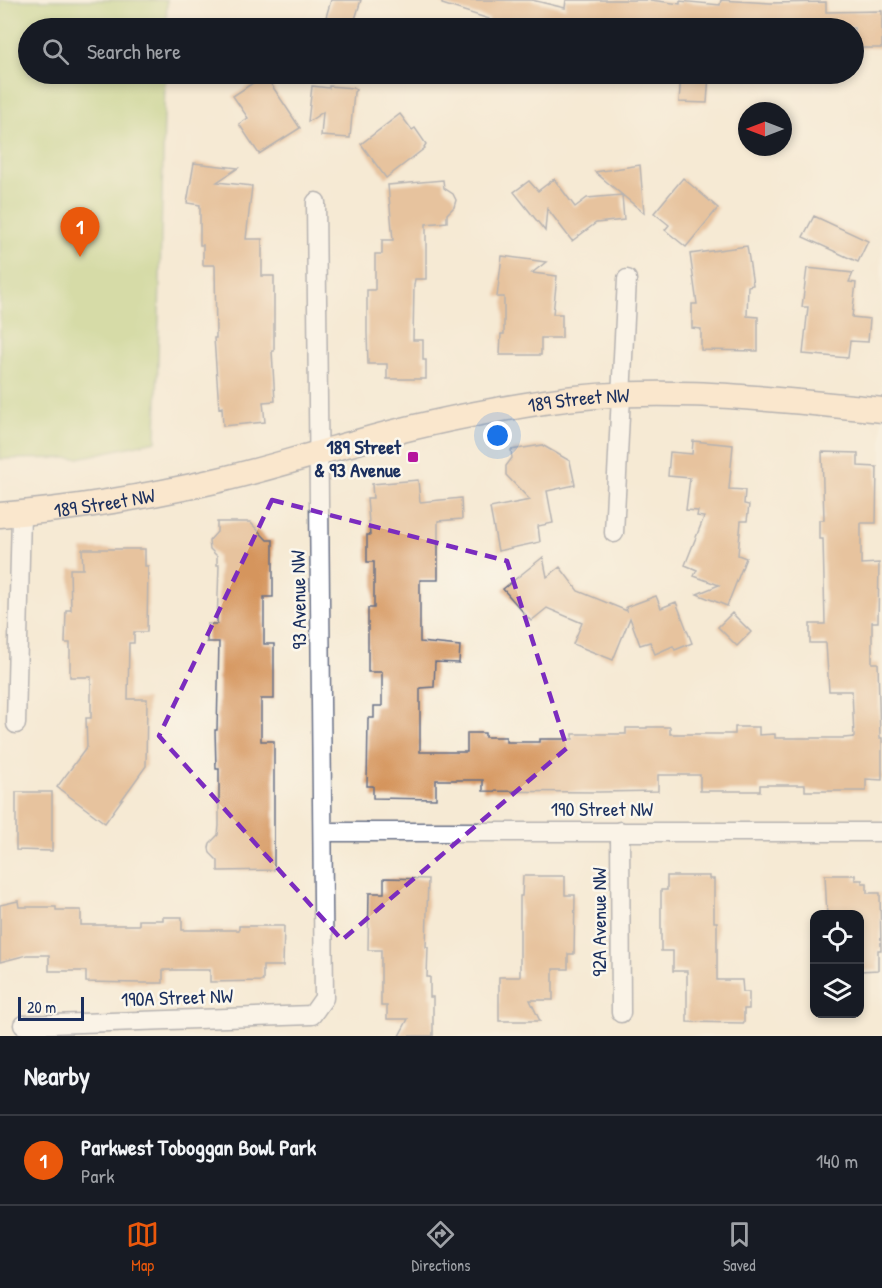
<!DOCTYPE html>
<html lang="en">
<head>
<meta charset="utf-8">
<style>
	:root { --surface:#171b24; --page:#20242c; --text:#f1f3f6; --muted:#9ea1a6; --line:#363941; --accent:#ea580c }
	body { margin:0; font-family:"Patrick Hand",sans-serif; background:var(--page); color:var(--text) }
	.controls { position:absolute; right:18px; bottom:18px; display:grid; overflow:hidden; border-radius:12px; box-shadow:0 3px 9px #0003 }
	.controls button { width:54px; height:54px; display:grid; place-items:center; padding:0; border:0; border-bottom:2px solid var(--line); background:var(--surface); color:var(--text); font:30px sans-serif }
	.compass { position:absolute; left:738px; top:102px; width:54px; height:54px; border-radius:50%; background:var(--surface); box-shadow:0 3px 9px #0003; rotate:270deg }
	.scale { position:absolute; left:18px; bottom:15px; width:66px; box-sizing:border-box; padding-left:6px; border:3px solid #1b2f5e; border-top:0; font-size:16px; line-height:21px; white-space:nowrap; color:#1b2f5e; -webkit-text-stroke:4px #fbf7ec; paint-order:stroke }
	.you { position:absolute; left:498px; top:436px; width:21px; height:21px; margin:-15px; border:4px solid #fff; border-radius:50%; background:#1a73e8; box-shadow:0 0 0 9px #1a73e833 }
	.badge { display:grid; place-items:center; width:39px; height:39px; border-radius:50%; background:var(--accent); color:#fff; font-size:20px; font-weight:700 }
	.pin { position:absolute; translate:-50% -50px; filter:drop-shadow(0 2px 3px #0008) }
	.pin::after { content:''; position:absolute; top:32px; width:21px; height:18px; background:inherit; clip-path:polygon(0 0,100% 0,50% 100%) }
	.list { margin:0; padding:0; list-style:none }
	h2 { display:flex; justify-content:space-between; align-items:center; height:78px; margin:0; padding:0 24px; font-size:26px }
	h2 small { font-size:20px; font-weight:400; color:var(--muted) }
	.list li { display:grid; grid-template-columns:39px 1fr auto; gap:18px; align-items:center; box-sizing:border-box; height:90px; padding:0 24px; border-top:2px solid var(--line) }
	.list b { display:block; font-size:22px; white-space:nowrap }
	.list p { margin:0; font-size:20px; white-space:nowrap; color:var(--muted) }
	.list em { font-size:20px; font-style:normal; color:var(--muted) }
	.icon { flex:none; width:33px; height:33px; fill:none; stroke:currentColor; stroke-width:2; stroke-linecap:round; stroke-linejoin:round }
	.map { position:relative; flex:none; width:882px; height:1036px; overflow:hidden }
	.search { position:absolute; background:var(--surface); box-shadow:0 3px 9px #0003; left:18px; right:18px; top:18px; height:66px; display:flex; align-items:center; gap:15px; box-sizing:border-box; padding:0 21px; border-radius:33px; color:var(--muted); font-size:22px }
	.sheet { height:168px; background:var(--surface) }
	nav { display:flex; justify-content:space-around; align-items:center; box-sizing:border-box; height:84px; border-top:2px solid var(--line); background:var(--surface); font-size:16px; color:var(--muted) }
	nav a { display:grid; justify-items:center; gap:3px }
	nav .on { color:var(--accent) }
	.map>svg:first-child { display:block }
	.green { fill:#afcb72; stroke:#657d68; stroke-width:1.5 }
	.building { fill:#d5955d }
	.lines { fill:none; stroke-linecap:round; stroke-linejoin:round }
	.street-casing { stroke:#687087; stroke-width:21 }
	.secondary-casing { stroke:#687087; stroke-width:27 }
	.street { stroke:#fff; stroke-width:18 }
	.secondary { stroke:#fee4c6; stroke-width:24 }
	.marked { fill:none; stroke:#7b2cbf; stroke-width:4.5; stroke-dasharray:12 8; stroke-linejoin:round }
	.poi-dot { fill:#b5179e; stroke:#fbf7ec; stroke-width:2 }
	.labels { text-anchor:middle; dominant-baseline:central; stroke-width:5; stroke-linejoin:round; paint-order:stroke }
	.street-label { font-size:20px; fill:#1b2f5e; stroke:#fbf7ec }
	.poi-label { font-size:20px; font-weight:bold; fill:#1b2f5e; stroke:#fbf7ec; text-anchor:end }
</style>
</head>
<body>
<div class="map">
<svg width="882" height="1036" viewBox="0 0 882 1036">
	<rect width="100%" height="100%" fill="#fbf7ec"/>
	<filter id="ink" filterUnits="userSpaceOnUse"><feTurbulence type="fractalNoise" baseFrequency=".0167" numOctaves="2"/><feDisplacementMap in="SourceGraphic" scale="12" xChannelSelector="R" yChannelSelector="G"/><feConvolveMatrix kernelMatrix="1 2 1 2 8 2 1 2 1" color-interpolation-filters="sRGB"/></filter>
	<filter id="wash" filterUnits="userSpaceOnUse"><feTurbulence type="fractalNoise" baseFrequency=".008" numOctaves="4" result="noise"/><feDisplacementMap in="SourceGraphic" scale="24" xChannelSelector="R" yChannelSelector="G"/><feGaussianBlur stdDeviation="1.35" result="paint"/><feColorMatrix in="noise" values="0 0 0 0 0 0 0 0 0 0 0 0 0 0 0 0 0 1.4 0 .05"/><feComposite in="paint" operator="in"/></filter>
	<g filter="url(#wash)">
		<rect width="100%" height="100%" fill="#f6ead4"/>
		<!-- green -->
		<path class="green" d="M0,0H167L166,28H28V74H165L156,441L79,458L0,459Z"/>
		<g id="blocks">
			<!-- building -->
			<path class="building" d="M331,0H361L353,26L326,17Z
				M442,0H532L565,8L566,0H651L680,4V1L720,5L721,0L770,3L826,2V12L882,11V48H854V28H499L488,26L489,19L442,4Z
				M681,74H709L707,103L679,102Z
				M265,75L300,128L259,154L239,124L248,118L233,96Z
				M312,86L329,88V86L354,88L356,90L354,92L350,138L321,136L323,112L308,122Z
				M400,114L412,130L415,128L426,144L424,147L425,148L386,178L361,144Z
				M194,163L238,168L217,182L252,186L246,239H262V276H274V351H272L275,401L263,402L265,422L223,426L222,407L219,408L214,338H216L215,265H203V245H200V205L187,203Z
				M640,165L644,213L595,172Z
				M683,178L718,208L686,247L665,230L669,225L654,213Z
				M554,179L575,207L587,198L622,195L624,220L596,223L572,241L547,208L545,231L514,192L529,181L538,191Z
				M443,180L444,188L453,194L456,200L454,207L447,214V222L426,224V279H415L414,285L413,340H423V360H426V379H387V364H368L367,333V290H375V254H382V240H393L388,185Z
				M814,216L868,241L858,262L803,237Z
				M747,246L753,285L748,286L747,316L758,317V351L701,350V329L692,328V304H697L690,254Z
				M502,256L546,262L532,273L557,276L553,314H562V338H541V355H500L501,334H504V297H497Z
				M807,268L853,273L849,282L856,283L852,317L870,319L868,342L850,341L848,358L803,354L808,307H802Z
				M693,441L733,445L729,489L745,490L744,504L749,505L747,521H741L738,555L746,558L727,606L697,594L719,585L694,576L697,570L685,565L704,517L697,516L698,511L686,510L690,478L668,476L670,452L692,454Z
				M542,445L570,461L575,485L547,491L553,523L538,526L540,542L498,551L490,508L530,500L506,475V466L512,458L511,450Z
				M822,452L858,453V466L877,467L876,523H861V564L879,563L878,622H872V663H878L880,738H882V780L866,779V791H805V785H760V791H700V775H658V791L599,792L483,791V780H436V799L373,798V786H367L368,718H374V706H382V672H368V608H374V562H367V535H370L367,498H373L372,484L418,480L420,502L461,498L462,519L438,521V580H420V642L460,646L459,663L435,662L434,687L420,688V752H467V733H485V737H506V742H540V739H573V734H626V728H647V727H670V734H735V727H759V735L775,734V738H844L854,737L852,691H829L826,643H810V624H825L823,539H819V520H824Z
				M217,522H250L267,540H273V597H264V644H274V699H261V741H274V870L218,871V861L210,853L209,848L210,843L218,835L219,826V769H216L215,730H217L219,642H207V624H217L219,565H217V556L210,549L209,541L217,532Z
				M82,549H145V566H148L147,632H134V643H129L128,699H147L146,766L105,823L57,787L87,747L86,718H91V677H70V643H65L66,610H71L70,569H83Z
				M543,557L547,577L560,567L578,591L627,611L626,607L656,596L661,608L676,602L692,643L675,650L673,646L655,654L650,642L640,645L630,618L613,660L573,644L582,623L547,608L531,621L503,589Z
				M732,613L751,632L737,646L718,627Z
				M16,792H52V851L16,850Z
				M825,875H855V880H862V883H867V893H880L881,950H878V970L860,971V915H827Z
				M523,876H565V895H575L574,954H568V969H553V1000H530L540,1021H499V977H520V896H522Z
				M667,876H709V879H714V922H717V980H742L743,992H749V1009H744V1023L687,1022V971H673V951H661V890H667Z
				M384,878L428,879L426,947H428L427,977H430V997H433V1036H399L408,1019H387V1006H381V950H368L369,893H384Z
				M18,901L19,907H56V910H81V925H139V920H163V917H182V930H239V926H284L283,966H263V981L210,982V970H163V983H139L86,982V971H49V955H27L0,962V905Z"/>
		</g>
	</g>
	<g filter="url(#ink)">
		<use href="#blocks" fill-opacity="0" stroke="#687087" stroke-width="1.5"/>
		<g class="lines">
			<defs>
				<path id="street" d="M614,533L627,279
					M16,724L21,514
					M620,831L621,1013
					M323,832H882
					M23,1025L312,1015L324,998L316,202"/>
				<g id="secondary">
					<path id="s1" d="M0,515C74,509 146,497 219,480C264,470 309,455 354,443C416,425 480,412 544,402C656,384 770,399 882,410"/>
				</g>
			</defs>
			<!-- street casing -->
			<use href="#street" class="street-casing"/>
			<!-- secondary casing -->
			<use href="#secondary" class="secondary-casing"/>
			<!-- street -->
			<use href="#street" class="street"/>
			<!-- secondary -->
			<use href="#secondary" class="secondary"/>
		</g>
	</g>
	<!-- marked area -->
	<path d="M0 0H882V1036H0ZM272,500L507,561L567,748L342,940L159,736Z" fill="#f6ead4" fill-opacity=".55" fill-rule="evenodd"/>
	<path class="marked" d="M272,500L507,561L567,748L342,940L159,736Z"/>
	<!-- markers -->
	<rect class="poi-dot" x="407" y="451" width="12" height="12" rx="3"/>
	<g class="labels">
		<!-- street labels -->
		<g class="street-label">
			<text stroke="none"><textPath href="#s1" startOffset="591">189 Street NW</textPath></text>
			<text stroke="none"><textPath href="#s1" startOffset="105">189 Street NW</textPath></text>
			<text transform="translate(298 600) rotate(-91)">93 Avenue NW</text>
			<text x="602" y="808">190 Street NW</text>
			<text transform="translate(598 922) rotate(-90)">92A Avenue NW</text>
			<text transform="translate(177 997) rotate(-2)">190A Street NW</text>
		</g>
		<!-- poi labels -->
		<g class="poi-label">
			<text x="401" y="446">189 Street<tspan x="401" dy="23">&amp; 93 Avenue</tspan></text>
		</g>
	</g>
</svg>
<div class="controls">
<button><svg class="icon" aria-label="locate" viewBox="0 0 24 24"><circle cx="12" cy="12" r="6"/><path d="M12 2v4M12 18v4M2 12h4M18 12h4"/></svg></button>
<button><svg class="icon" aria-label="layers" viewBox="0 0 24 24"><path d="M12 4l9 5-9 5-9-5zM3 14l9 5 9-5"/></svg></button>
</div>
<svg class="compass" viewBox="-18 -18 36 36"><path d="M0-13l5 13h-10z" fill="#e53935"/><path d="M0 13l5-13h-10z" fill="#9ea1a6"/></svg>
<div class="scale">20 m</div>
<div class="you"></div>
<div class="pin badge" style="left:80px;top:257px">1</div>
<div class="search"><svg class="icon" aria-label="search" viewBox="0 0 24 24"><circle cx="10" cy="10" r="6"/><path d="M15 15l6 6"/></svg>Search here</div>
</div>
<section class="sheet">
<h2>Nearby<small></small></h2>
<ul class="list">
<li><span class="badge">1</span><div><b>Parkwest Toboggan Bowl Park</b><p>Park</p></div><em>140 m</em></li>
</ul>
</section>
<nav>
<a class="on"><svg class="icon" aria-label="map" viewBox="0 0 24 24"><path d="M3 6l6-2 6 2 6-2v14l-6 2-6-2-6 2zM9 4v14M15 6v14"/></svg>Map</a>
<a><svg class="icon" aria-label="directions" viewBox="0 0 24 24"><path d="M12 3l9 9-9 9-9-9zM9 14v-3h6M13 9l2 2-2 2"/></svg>Directions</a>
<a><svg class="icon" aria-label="saved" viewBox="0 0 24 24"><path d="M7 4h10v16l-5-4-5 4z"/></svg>Saved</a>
</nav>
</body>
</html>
